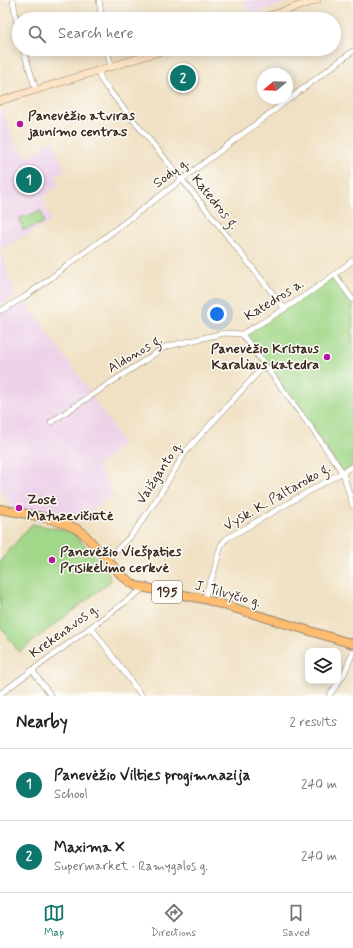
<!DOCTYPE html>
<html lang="en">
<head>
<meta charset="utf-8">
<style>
	:root { --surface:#fff; --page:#f6f6f6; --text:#222; --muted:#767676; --line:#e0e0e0; --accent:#0f766e }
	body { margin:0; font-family:Mynerve,sans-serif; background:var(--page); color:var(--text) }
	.controls { position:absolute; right:12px; bottom:12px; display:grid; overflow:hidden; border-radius:8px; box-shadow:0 2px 10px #0003 }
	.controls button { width:36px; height:36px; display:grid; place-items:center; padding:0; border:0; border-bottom:1px solid var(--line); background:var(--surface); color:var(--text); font:20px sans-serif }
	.compass { position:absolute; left:257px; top:68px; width:36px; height:36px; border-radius:50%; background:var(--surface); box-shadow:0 2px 10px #0003; rotate:251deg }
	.you { position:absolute; left:217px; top:314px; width:14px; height:14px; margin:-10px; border:3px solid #fff; border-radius:50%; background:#1a73e8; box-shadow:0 0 0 6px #1a73e833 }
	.badge { display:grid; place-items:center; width:26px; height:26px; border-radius:50%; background:var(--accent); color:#fff; font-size:13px; font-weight:700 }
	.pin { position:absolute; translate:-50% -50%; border:2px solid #fff; box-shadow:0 1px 4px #0006 }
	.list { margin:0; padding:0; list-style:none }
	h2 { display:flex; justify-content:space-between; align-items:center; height:52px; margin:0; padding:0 16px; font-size:17px }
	h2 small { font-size:13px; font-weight:400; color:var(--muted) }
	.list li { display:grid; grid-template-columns:26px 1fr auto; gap:12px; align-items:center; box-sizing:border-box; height:72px; padding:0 16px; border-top:1px solid var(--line) }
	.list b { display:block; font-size:15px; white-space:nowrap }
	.list p { margin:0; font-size:13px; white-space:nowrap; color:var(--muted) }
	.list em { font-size:13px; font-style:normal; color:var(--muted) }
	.icon { flex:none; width:22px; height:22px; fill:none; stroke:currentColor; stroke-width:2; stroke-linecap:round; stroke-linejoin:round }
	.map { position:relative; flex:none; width:353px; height:696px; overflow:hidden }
	.search { position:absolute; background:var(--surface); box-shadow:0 2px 10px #0003; left:12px; right:12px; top:12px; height:44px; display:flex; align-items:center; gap:10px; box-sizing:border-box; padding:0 14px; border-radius:22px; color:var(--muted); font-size:15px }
	.sheet { height:196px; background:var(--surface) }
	nav { display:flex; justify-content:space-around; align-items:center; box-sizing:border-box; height:56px; border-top:1px solid var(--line); background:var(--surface); font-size:11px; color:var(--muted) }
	nav a { display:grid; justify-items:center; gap:2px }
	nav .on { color:var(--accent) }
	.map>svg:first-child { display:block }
	.built { fill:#edd1e9 }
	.green { fill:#a1d788; stroke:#6e8053 }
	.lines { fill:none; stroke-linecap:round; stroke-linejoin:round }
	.street-casing { stroke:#968671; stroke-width:6 }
	.secondary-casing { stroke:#968671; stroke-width:8 }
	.primary-casing { stroke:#968671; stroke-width:10 }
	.street { stroke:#fff; stroke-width:5 }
	.secondary { stroke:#fee4c6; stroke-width:7 }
	.primary { stroke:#fdbc70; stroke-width:8 }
	.poi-dot { fill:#b5179e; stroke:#fdfcf7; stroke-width:1.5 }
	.labels { text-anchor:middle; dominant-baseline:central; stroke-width:3; stroke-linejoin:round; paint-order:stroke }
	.shield { fill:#fdfcf7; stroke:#75695f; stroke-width:1 }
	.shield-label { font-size:13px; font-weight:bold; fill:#3b2a1e }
	.poi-label { font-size:14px; font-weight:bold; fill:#3b2a1e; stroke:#fdfcf7; text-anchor:start }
	.street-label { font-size:14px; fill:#3b2a1e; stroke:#fdfcf7 }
</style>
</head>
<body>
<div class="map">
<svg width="353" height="696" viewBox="0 0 353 696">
	<rect width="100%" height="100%" fill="#fdfcf7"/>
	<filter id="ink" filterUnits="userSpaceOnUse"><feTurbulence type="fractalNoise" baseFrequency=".025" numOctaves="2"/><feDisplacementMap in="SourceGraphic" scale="8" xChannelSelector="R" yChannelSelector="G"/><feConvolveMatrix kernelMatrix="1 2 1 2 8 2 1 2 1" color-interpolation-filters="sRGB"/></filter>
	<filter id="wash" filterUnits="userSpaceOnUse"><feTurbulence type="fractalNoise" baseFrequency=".012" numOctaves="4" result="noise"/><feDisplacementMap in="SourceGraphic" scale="16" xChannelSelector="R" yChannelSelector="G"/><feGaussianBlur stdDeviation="0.9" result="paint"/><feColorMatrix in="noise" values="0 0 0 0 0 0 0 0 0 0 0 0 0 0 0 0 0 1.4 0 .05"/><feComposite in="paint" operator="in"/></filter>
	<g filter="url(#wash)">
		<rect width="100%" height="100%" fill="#f0e1c4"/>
		<!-- built -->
		<path class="built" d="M244,0H287V2L249,15Z
			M2,109L17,148L20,147L28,156L41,151L40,146L53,141L65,171L56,175L59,185L43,198L51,222L0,249V110Z
			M0,250L16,295L0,305Z
			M23,298L89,391L123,444L97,466L114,495L69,525L13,511L0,489V311Z"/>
		<!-- green -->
		<path class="green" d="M41,211L44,223L23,230L20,218Z
			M335,275L353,300V466L343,473L242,334Z
			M32,524L68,531L73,533L106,568L111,581L19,652L0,626V561Z"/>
	</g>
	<g filter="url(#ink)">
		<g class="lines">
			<defs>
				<path id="street" d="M13,0L19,35
					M99,0L102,19
					M23,49L36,90
					M107,49L111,67
					M98,71L102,81L107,88L206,209L285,309
					M335,275L353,300
					M0,311L23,298L48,280L353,51
					M242,334L315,433L343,473L353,506
					M242,334C281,312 319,288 353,260
					M51,422L165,347L224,333L242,334
					M107,559L130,537L142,521L160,494L186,451L265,365
					M204,599L213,575L221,545L226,539L353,466
					M91,627L142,696
					M32,670L51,696
					M0,694L144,588
					M329,696L344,674L353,652"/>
				<path id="secondary" d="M260,19L317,0
					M0,101L168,49"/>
				<path id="primary" d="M0,509C24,514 63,518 83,533L122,576L136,586L204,599L353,644"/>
			</defs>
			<!-- street casing -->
			<use href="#street" class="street-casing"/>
			<!-- secondary casing -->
			<use href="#secondary" class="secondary-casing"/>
			<!-- primary casing -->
			<use href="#primary" class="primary-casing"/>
			<!-- street -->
			<use href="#street" class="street"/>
			<!-- secondary -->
			<use href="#secondary" class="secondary"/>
			<!-- primary -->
			<use href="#primary" class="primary"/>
		</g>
	</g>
	<!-- markers -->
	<g class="poi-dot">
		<circle cx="20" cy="124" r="4"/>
		<circle cx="327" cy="357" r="4"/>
		<circle cx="19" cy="508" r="4"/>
		<circle cx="52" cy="560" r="4"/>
	</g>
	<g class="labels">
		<!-- shield labels -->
		<rect class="shield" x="152" y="581" width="30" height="22" rx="3"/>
		<g class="shield-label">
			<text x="167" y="592">195</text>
		</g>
		<!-- poi labels -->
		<g class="poi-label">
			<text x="28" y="116">Panevėžio atviras<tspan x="28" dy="16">jaunimo centras</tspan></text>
			<text x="319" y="349" text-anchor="end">Panevėžio Kristaus<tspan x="319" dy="16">Karaliaus katedra</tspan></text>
			<text x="27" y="500">Zosė<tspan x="27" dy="16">Matuzevičiūtė</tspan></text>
			<text x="60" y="552">Panevėžio Viešpaties<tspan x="60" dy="16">Prisikėlimo cerkvė</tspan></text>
		</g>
		<!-- street labels -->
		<g class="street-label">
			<text transform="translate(171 173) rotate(-37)">Sodų g.</text>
			<text transform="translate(215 202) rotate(51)">Katedros g.</text>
			<text transform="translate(274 300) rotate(-32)">Katedros a.</text>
			<text transform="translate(135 354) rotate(-31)">Aldonos g.</text>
			<text transform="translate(159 473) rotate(-57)">Vaižganto g.</text>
			<text transform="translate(277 497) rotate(-30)">Vysk. K. Paltaroko g.</text>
			<text transform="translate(228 594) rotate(15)">J. Tilvyčio g.</text>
			<text transform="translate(64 631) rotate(-36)">Krekenavos g.</text>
		</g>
	</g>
</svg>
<div class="controls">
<button><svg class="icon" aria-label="layers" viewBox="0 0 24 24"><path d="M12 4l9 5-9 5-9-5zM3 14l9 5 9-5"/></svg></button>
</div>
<svg class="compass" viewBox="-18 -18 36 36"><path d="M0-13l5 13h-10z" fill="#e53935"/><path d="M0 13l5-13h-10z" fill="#767676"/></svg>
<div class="you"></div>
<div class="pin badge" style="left:29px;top:180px">1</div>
<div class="pin badge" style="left:183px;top:78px">2</div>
<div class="search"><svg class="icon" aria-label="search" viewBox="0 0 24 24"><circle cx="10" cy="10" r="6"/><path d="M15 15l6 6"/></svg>Search here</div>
</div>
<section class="sheet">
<h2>Nearby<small>2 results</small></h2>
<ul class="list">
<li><span class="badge">1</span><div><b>Panevėžio Vilties progimnazija</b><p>School</p></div><em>240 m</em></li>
<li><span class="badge">2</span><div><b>Maxima X</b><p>Supermarket · Ramygalos g.</p></div><em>240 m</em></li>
</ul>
</section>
<nav>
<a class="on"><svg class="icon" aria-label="map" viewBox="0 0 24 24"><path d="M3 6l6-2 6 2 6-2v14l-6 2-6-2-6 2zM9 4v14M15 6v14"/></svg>Map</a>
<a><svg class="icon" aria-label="directions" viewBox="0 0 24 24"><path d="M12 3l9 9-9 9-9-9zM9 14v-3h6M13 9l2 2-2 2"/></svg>Directions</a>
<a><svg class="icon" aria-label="saved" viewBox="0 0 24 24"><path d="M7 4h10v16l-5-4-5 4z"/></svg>Saved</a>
</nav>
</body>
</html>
